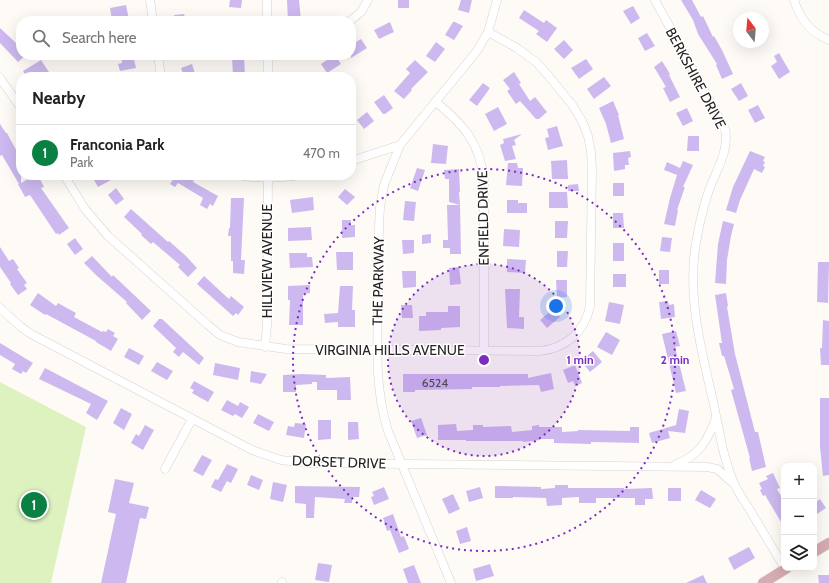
<!DOCTYPE html>
<html lang="en">
<head>
<meta charset="utf-8">
<style>
	:root { --surface:#fff; --page:#f2f2f2; --text:#222; --muted:#767676; --line:#e0e0e0; --accent:#0b8043 }
	body { margin:0; font-family:Cabin,sans-serif; background:var(--page); color:var(--text) }
	.controls { position:absolute; right:12px; bottom:12px; display:grid; overflow:hidden; border-radius:8px; box-shadow:0 4px 16px #0002 }
	.controls button { width:36px; height:36px; display:grid; place-items:center; padding:0; border:0; border-bottom:1px solid var(--line); background:var(--surface); color:var(--text); font:20px sans-serif }
	.compass { position:absolute; left:733px; top:12px; width:36px; height:36px; border-radius:50%; background:var(--surface); box-shadow:0 4px 16px #0002; rotate:344deg }
	.you { position:absolute; left:556px; top:306px; width:14px; height:14px; margin:-10px; border:3px solid #fff; border-radius:50%; background:#1a73e8; box-shadow:0 0 0 6px #1a73e833 }
	.badge { display:grid; place-items:center; width:26px; height:26px; border-radius:50%; background:var(--accent); color:#fff; font-size:13px; font-weight:700 }
	.pin { position:absolute; translate:-50% -50%; border:2px solid #fff; box-shadow:0 1px 4px #0006 }
	.list { margin:0; padding:0; list-style:none }
	h2 { display:flex; justify-content:space-between; align-items:center; height:52px; margin:0; padding:0 16px; font-size:17px }
	h2 small { font-size:13px; font-weight:400; color:var(--muted) }
	.list li { display:grid; grid-template-columns:26px 1fr auto; gap:12px; align-items:center; box-sizing:border-box; height:56px; padding:0 16px; border-top:1px solid var(--line) }
	.list b { display:block; font-size:15px; white-space:nowrap }
	.list p { margin:0; font-size:13px; white-space:nowrap; color:var(--muted) }
	.list em { font-size:13px; font-style:normal; color:var(--muted) }
	.icon { flex:none; width:22px; height:22px; fill:none; stroke:currentColor; stroke-width:2; stroke-linecap:round; stroke-linejoin:round }
	.map { position:relative; flex:none; width:829px; height:583px; overflow:hidden }
	.search { position:absolute; background:var(--surface); box-shadow:0 4px 16px #0002; left:16px; top:16px; width:340px; height:44px; display:flex; align-items:center; gap:10px; box-sizing:border-box; padding:0 14px; border-radius:16px; color:var(--muted); font-size:15px }
	.panel { position:absolute; background:var(--surface); box-shadow:0 4px 16px #0002; left:16px; top:72px; width:340px; height:108px; border-radius:16px }
	.map>svg:first-child { display:block }
	.green { fill:#def2c0 }
	.building { fill:#cdb9ef }
	.lines { fill:none; stroke-linecap:round; stroke-linejoin:round }
	.minor-casing { stroke:#d8d2cb; stroke-width:9 }
	.major-casing { stroke:#d8d7d7; stroke-width:11 }
	.minor { stroke:#fff; stroke-width:8 }
	.major { stroke:#d6abb1; stroke-width:10 }
	.ring { fill:none; stroke:#7b2cbf; stroke-width:2; stroke-dasharray:2 4 }
	.labels { text-anchor:middle; dominant-baseline:central; stroke-width:3; stroke-linejoin:round; paint-order:stroke }
	.number-label { font-size:12px; fill:#4f4854 }
	.street-label { font-size:14px; fill:#252220; stroke:#fff }
	.centre { fill:#7b2cbf; stroke:#fff; stroke-width:2 }
	.ring-label { font-size:12px; text-anchor:middle; font-weight:bold; fill:#7b2cbf; stroke:#fff; stroke-width:3; stroke-linejoin:round; paint-order:stroke }
</style>
</head>
<body>
<div class="map">
<svg width="829" height="583" viewBox="0 0 829 583">
	<rect width="100%" height="100%" fill="#fefbf6"/>
	<!-- green -->
	<path class="green" d="M0,382L86,427L51,583H0Z"/>
	<!-- building -->
	<path class="building" d="M230,0H242L241,8L229,7Z
		M287,0H299L301,21H288Z
		M398,0H409V8H398Z
		M461,0H472L469,13L458,10Z
		M681,0H692L701,17L703,16L713,37L714,36L722,50L733,74L722,79L716,65L717,64L698,34L693,20Z
		M126,5L129,20L112,21L110,8Z
		M633,6L640,18L631,24L623,11Z
		M524,10L544,23L546,20L557,28L547,42L536,34L539,31L519,18Z
		M184,14L186,21H175L174,15Z
		M390,22L394,32L379,39L374,30Z
		M453,22H455L463,26L454,40L445,35Z
		M0,28L16,43L21,38V55H26L18,62L0,43Z
		M647,33L655,46L645,51L638,38Z
		M361,39L367,48L351,58V45Z
		M564,40L573,50L564,59L554,49Z
		M436,42L445,49L435,62L426,56Z
		M779,53L790,72L779,79L771,66L777,62L774,56Z
		M129,55H133L136,68L120,71L118,64L122,63L121,56Z
		M335,55L341,64L327,73L321,64Z
		M232,57H244L245,75L233,76Z
		M586,59L593,69L579,79L571,68Z
		M41,60L49,72L40,77H27L23,71Z
		M415,60L428,72L411,89L412,90L404,99L394,91L410,73L406,69Z
		M662,61L670,74L669,75L680,97L670,102L663,88L666,87L654,67Z
		M192,64L196,77H184L181,68Z
		M514,72L521,83L519,84L530,101L535,97L547,112L539,119H536L520,101L516,104L507,91L510,89L503,80Z
		M604,77L611,86L594,99L587,89Z
		M483,83L490,88L477,106L469,100Z
		M741,83L748,96L739,101L731,89Z
		M384,95L393,108L385,114H383L374,102Z
		M613,101L619,115H618L624,139L611,143L606,124L599,108Z
		M758,105L765,118L755,123L748,110Z
		M498,107L507,124L494,131L485,114Z
		M687,108L693,121L683,126L676,113Z
		M367,112L374,121L364,129L357,120Z
		M0,124L6,133H7L21,159V183L35,175H38L44,187L41,188L69,228L59,235L58,233L56,234L30,195L25,197L18,184H19L2,155L0,156Z
		M557,126L563,146L548,150L545,138L549,137L547,129Z
		M522,134L514,140L516,145L512,146L516,159L505,161L500,145L504,143L503,139Z
		M688,136H699V151H687Z
		M433,144L448,146L446,164L431,163Z
		M630,151L631,157L628,158L629,165H625V169L614,171L613,153Z
		M750,151L765,157L763,161L765,162L763,166L765,167L762,173L754,169L740,200L736,213L726,210L733,187Z
		M567,160L568,179H552L551,161Z
		M683,161L693,165L683,187H685L677,210H678L675,226L664,224L670,198L677,175L664,170L667,162L680,168Z
		M508,163H517L518,168H523L522,186L506,185Z
		M417,168L425,170L418,191L410,188Z
		M459,169L460,192H459L460,205L449,202V179H445L444,170Z
		M95,175H108L111,180L98,187L94,180L97,179Z
		M176,175H184L194,181L193,182L218,196L213,206L210,204L207,209L200,205L203,198L178,183L175,187L170,184Z
		M613,183H624V196H613Z
		M578,184L579,191H568V185Z
		M116,188L124,199L116,205L108,195Z
		M345,189L355,197L347,205L338,197Z
		M549,192H567L568,208H549Z
		M313,197L314,210L292,213L290,200Z
		M231,198H244L241,260H245L244,274L233,273V261H231V236H228L229,228H230Z
		M507,200H518V203H527V213H507Z
		M405,201L416,202L414,221L403,220Z
		M447,205H460L461,254H450V248H443V240H448Z
		M131,209L168,242L169,241L186,256L197,268L188,277L178,267L180,265L153,242L151,244L141,235L142,234L124,217Z
		M613,213H623L624,228H613Z
		M342,220H351V225H355V237L342,238Z
		M555,221H568L567,238H555Z
		M723,221L734,224L731,236L727,260L726,284L715,283L718,244Z
		M311,227L312,240L288,241V228Z
		M504,229L520,230L519,247L503,246Z
		M431,234V243L422,244V235Z
		M662,237L672,238L670,252L660,251Z
		M75,238L83,249L75,255L67,244Z
		M402,240H414V253L403,254Z
		M613,243H624V261H613Z
		M0,247L9,261L13,259L19,268L17,269L27,283L24,285L27,289L18,295L10,284L11,283L0,267Z
		M557,251H568L567,267H557Z
		M336,252H353V270H337Z
		M289,253H307V257H312L313,267L290,268Z
		M92,256L112,277L113,275L151,311L142,320L126,303L127,302L97,276L84,263Z
		M507,259L526,260L525,273L507,272Z
		M818,262H829L828,303L817,302Z
		M459,267L461,284L450,285L449,268Z
		M659,270H669V284H659Z
		M402,271H416V287L403,288Z
		M613,274H626V287H613Z
		M204,276L229,299L231,296L244,307L238,315L236,313L233,316L197,284Z
		M556,280H567V297L557,298Z
		M310,285V293L303,294V325H289L290,300H288V286Z
		M340,286H353L352,310H355V327H338V322L325,323L324,314L338,313Z
		M505,289H520L519,317H524V329L507,328Z
		M38,293L56,306L58,303L76,313L74,317L102,332L103,331L106,332L108,329L115,333L113,336L118,339L111,351L96,342V341L46,314L45,315L30,305Z
		M726,293L728,306L727,307L735,354L755,432H758L766,467L752,471L749,458H750L731,390L734,389L724,356H722L719,343H722L715,295Z
		M668,301L669,305L674,304L675,317L661,319L659,302Z
		M609,302L624,305L620,324L605,321Z
		M401,305H412L413,318H402Z
		M448,306H460V327L441,328V330L419,331V316H426V312H448Z
		M553,309L560,317L547,328L540,320Z
		M159,319H162L204,358L199,365L183,352L179,357L173,352L176,348L153,326Z
		M823,320L829,321V365H821L820,348H822Z
		M676,331L680,346L675,347L686,391L676,393L662,334Z
		M606,332L620,340L612,355L597,347Z
		M0,343L33,363L26,373L23,371L21,374L12,369L15,364L0,355Z
		M129,348L144,356L139,365L124,357Z
		M593,351L602,362L590,372L581,361Z
		M157,362L173,371L167,380L151,371Z
		M215,363L240,368L238,380L213,375Z
		M575,365L582,383L575,386L573,381L568,383L563,370Z
		M45,368L108,401L97,420L86,413L91,404L39,379Z
		M251,371L267,374L261,384L250,382Z
		M551,373L554,389L541,392L539,385L500,386V387H472V389L415,390V392H403V374H528V378Z
		M301,374L326,375V378L350,377L351,400H337V390H317V382H312V384L296,385V392H283V375Z
		M194,381L214,392L208,402L192,393L194,390L190,388Z
		M820,398H829V475L823,476L820,447Z
		M227,400L238,406L240,402L249,407L242,418L235,414L233,416L221,410Z
		M121,408L132,414L124,430L113,423Z
		M679,409L689,411L685,433L668,431L670,438L652,443L649,433L676,425Z
		M258,414L274,422L269,431L253,423Z
		M421,418L427,435L417,438L411,421Z
		M318,420H331V439L318,440Z
		M348,422H358L359,439L348,440Z
		M295,423L306,424L304,438L286,435L288,426L294,427Z
		M456,424L457,431L473,430V425H483V427L511,426L512,432L532,430V426L539,425V427H562V432L578,431V430L630,431V427H639V443L591,442V444L554,443V439H540V440L523,442V441H466V440H438V425Z
		M145,425L154,430L143,450L131,443L136,434L139,436Z
		M202,455L212,460L203,476L193,471Z
		M227,464L238,469L231,483L227,481L221,492L211,487L215,479L218,480Z
		M773,473L780,488L777,489L784,501V527L765,495L763,496L760,490L762,489L759,483L768,479L766,476Z
		M251,475L263,480L259,490L247,485Z
		M115,479L134,483L129,503L149,507L146,519L140,518L126,583H101L116,514L108,512Z
		M273,482L287,485L283,502L270,499Z
		M555,485H568V488H624V489L652,488L653,499H645V505H635V498H596V503H579V497L562,498V505L547,506L546,498L513,497V498H495V486L541,487V489L555,488Z
		M295,486L360,487L359,497H352V503H344L345,499L315,497L314,518H306V504L295,503Z
		M384,487L389,499L374,505L371,497L374,496L372,492Z
		M480,487L483,498L469,502L466,491Z
		M668,488H681V501H668Z
		M701,490L716,499L710,508L695,500Z
		M453,494L460,509L449,514L442,499Z
		M820,499L826,508L814,516V503Z
		M393,514L401,537L404,536L409,549L399,553L390,530L387,531L383,518Z
		M467,527L471,541L460,544L456,531Z
		M749,547L755,558L734,570L728,558Z
		M318,563L332,565L329,582L315,580Z
		M490,564L494,576L476,581L473,569Z
		M414,565L421,583H408L403,569Z
		M703,575L707,583H686Z
		M818,575H829V583H819Z"/>
	<g class="lines">
		<defs>
			<path id="minor" d="M150,0L153,21
				M267,0V21
				M655,0L725,129C730,151 715,172 708,193C702,211 698,230 695,249C688,302 702,353 714,405C719,430 723,457 733,481C737,491 744,501 750,510C761,529 773,548 784,567
				M794,0C800,19 810,32 829,40
				M350,21L361,12L368,0
				M158,55L161,77
				M268,55V77
				M0,78L21,108
				M436,102C464,125 480,143 484,180V351
				M351,161L400,145
				M64,175L85,209L108,236L208,325L220,335L238,342L286,349L539,351C565,349 585,332 590,306L592,170L591,152L588,136L582,121L573,106L547,74L536,62L517,48L488,32
				M238,175C258,179 280,178 300,175
				M0,308L21,327L31,334L252,450L281,460L308,463L707,467L717,469L733,483
				M265,347L267,325L268,175
				M676,464C699,456 708,440 716,418
				M165,469L192,419
				M282,582V583
				M451,583L388,431C375,390 377,347 378,305C378,272 378,240 380,207L384,185L400,145L477,51L488,32L497,0"/>
			<path id="major" d="M814,552L829,543
				M763,583L787,568"/>
		</defs>
		<!-- minor casing -->
		<use href="#minor" class="minor-casing"/>
		<!-- major casing -->
		<use href="#major" class="major-casing"/>
		<!-- minor -->
		<use href="#minor" class="minor"/>
		<!-- major -->
		<use href="#major" class="major"/>
	</g>
	<!-- distance rings -->
	<circle cx="484" cy="360" r="96" fill="#7b2cbf" fill-opacity=".12"/>
	<g class="ring">
		<circle cx="484" cy="360" r="96"/>
		<circle cx="484" cy="360" r="191"/>
	</g>
	<g class="labels">
		<!-- number labels -->
		<g class="number-label">
			<text x="435" y="382">6524</text>
		</g>
		<!-- street labels -->
		<g class="street-label">
			<text transform="translate(696 78) rotate(62)">BERKSHIRE DRIVE</text>
			<text transform="translate(483 218) rotate(-91)">ENFIELD DRIVE</text>
			<text transform="translate(267 261) rotate(-90)">HILLVIEW AVENUE</text>
			<text transform="translate(378 281) rotate(-89)">THE PARKWAY</text>
			<text x="390" y="350">VIRGINIA HILLS AVENUE</text>
			<text transform="translate(339 462) rotate(2)">DORSET DRIVE</text>
		</g>
	</g>
	<circle cx="484" cy="360" r="6" class="centre"/>
	<g class="ring-label">
		<text x="580" y="364">1 min</text>
		<text x="675" y="364">2 min</text>
	</g>
</svg>
<div class="controls">
<button>+</button>
<button>−</button>
<button><svg class="icon" aria-label="layers" viewBox="0 0 24 24"><path d="M12 4l9 5-9 5-9-5zM3 14l9 5 9-5"/></svg></button>
</div>
<svg class="compass" viewBox="-18 -18 36 36"><path d="M0-13l5 13h-10z" fill="#e53935"/><path d="M0 13l5-13h-10z" fill="#767676"/></svg>
<div class="you"></div>
<div class="pin badge" style="left:34px;top:505px">1</div>
<div class="search"><svg class="icon" aria-label="search" viewBox="0 0 24 24"><circle cx="10" cy="10" r="6"/><path d="M15 15l6 6"/></svg>Search here</div>
<section class="panel">
<h2>Nearby<small></small></h2>
<ul class="list">
<li><span class="badge">1</span><div><b>Franconia Park</b><p>Park</p></div><em>470 m</em></li>
</ul>
</section>
</div>
</body>
</html>
